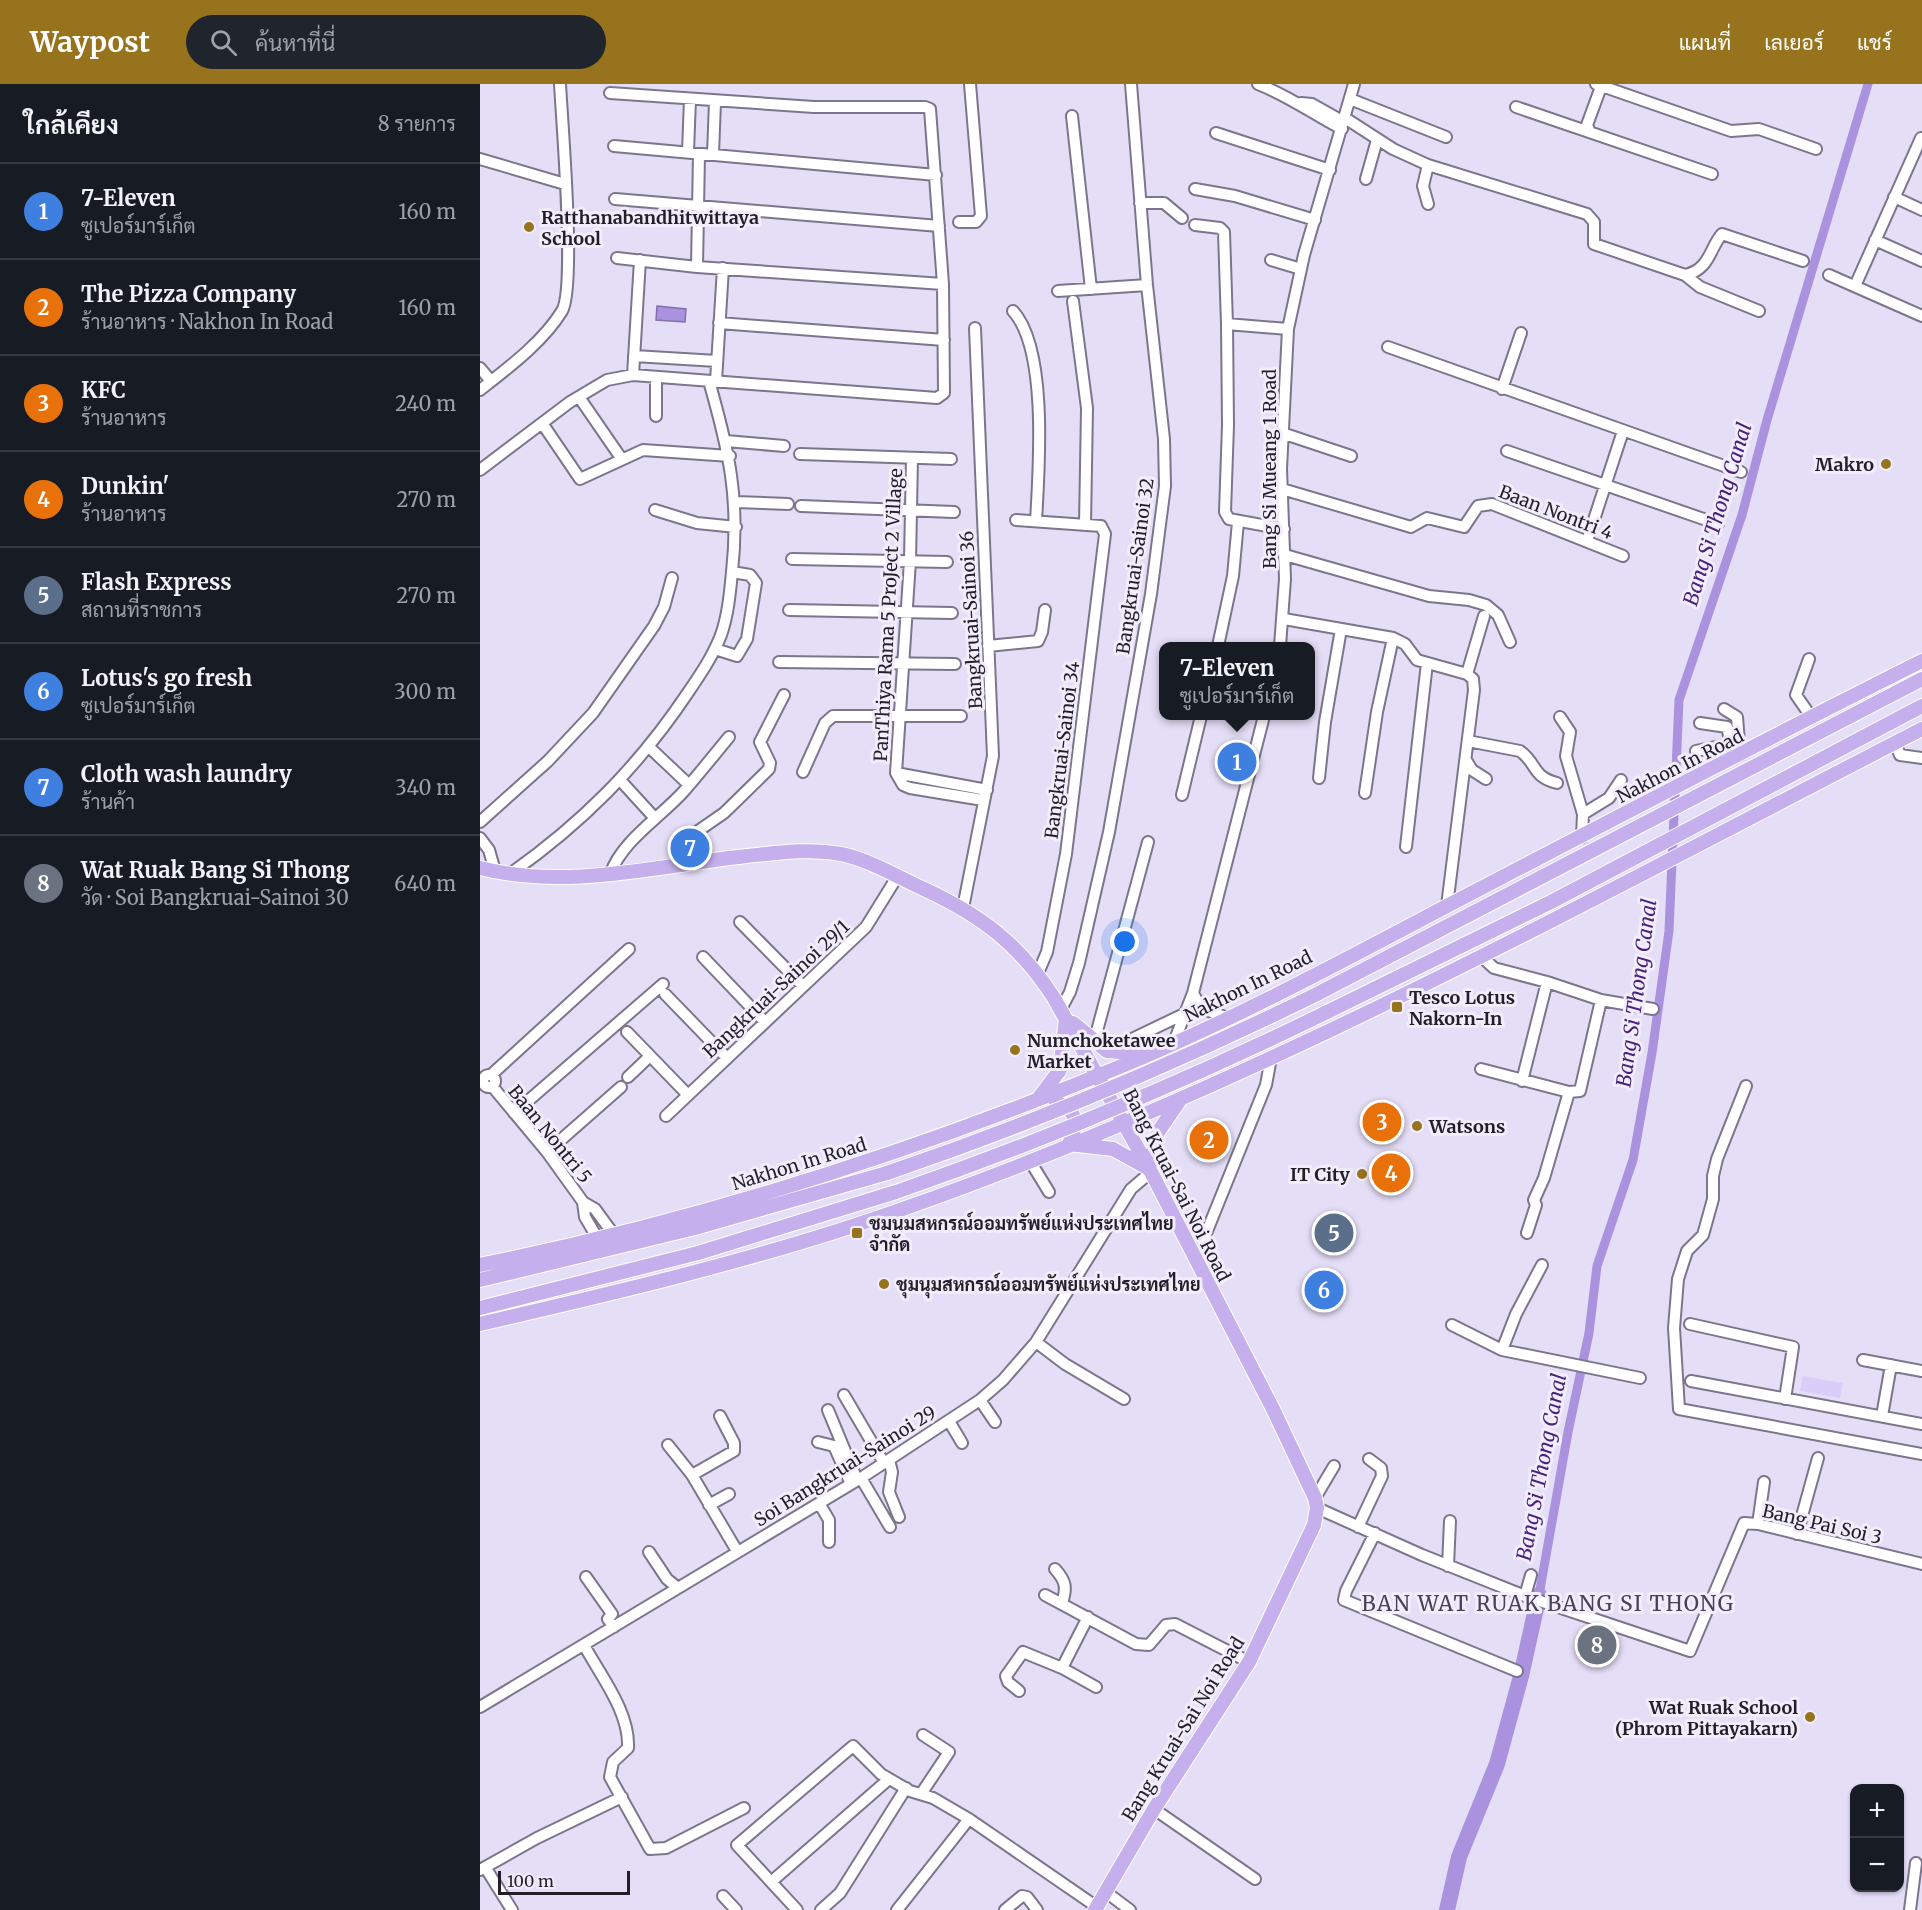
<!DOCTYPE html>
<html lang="th">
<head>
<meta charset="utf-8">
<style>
	:root { --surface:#171b24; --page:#20242c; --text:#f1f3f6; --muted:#9ea1a6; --line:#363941; --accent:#96731c }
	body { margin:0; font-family:Merriweather,Sarabun,serif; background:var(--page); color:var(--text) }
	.controls { position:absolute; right:18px; bottom:18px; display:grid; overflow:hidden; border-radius:12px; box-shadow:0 2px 4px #0004 }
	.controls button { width:54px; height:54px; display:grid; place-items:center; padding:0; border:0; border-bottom:2px solid var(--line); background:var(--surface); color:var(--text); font:30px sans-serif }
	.scale { position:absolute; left:18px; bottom:15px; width:132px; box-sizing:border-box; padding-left:6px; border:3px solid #221f28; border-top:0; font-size:16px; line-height:21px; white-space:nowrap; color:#221f28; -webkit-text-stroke:4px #f1edfc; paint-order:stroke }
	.you { position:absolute; left:645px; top:858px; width:21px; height:21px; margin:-15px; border:4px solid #fff; border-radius:50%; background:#1a73e8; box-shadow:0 0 0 9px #1a73e833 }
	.badge { display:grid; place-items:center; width:39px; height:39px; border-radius:50%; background:var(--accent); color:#fff; font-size:20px; font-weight:700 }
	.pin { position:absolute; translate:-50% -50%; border:3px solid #fff; box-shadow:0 2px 6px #0006 }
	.popup { position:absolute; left:679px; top:558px; width:156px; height:78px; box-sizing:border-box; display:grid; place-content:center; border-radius:12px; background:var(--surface); filter:drop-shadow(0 2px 4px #0005); font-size:20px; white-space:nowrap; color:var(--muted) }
	.popup b { font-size:22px; color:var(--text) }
	.popup::after { content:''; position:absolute; left:50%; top:100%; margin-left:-12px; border:12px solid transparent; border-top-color:var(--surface) }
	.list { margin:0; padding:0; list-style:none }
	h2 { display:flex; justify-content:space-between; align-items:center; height:78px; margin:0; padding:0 24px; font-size:26px }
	h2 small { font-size:20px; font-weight:400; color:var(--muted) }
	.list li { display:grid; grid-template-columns:39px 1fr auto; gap:18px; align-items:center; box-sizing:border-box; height:96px; padding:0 24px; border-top:2px solid var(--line) }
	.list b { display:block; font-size:22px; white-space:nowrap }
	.list p { margin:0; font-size:20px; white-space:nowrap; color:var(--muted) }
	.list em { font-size:20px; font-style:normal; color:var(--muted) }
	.icon { flex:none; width:33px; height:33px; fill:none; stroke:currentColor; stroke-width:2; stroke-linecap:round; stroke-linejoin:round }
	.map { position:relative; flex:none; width:1442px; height:1826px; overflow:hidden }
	header { display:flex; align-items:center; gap:36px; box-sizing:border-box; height:84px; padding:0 30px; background:var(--accent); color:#fff }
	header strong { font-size:28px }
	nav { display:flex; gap:33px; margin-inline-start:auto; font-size:21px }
	.search { width:420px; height:54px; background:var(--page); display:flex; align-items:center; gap:15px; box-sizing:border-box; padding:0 21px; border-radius:33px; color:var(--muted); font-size:22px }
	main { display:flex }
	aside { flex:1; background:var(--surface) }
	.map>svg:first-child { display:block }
	.green { fill:#dacdf9 }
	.water { fill:#ab92de; stroke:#8270a7; stroke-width:1.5 }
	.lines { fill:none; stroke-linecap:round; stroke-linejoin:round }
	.canal { stroke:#ab92de; stroke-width:9 }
	.river { stroke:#ab92de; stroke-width:16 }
	.minor-casing { stroke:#7c768c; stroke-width:14 }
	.major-casing { stroke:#fff; stroke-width:16 }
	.minor { stroke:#fff; stroke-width:10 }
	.major { stroke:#c5afec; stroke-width:14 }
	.major-bridge-casing { stroke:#fff; stroke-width:16; stroke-linecap:butt }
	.major-bridge { stroke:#c5afec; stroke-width:14 }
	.poi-dot { fill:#96731c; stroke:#f1edfc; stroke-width:2 }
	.labels { text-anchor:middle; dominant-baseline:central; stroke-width:6; stroke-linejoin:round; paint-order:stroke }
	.poi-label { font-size:18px; font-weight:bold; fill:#221f28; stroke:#f1edfc; text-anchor:start }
	.street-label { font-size:18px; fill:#221f28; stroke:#f1edfc }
	.water-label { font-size:20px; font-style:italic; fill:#48217a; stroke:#f1edfc }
	.quarter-label { font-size:21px; letter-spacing:1.5px; fill:#484257; stroke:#f1edfc }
</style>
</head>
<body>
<header>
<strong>Waypost</strong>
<div class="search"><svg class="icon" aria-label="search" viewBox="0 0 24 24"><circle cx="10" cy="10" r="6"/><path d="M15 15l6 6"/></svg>ค้นหาที่นี่</div>
<nav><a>แผนที่</a><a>เลเยอร์</a><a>แชร์</a></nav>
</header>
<main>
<aside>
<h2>ใกล้เคียง<small>8 รายการ</small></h2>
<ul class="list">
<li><span class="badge" style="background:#3f7fe0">1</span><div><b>7-Eleven</b><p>ซูเปอร์มาร์เก็ต</p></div><em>160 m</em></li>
<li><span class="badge" style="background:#e8710a">2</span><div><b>The Pizza Company</b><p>ร้านอาหาร · Nakhon In Road</p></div><em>160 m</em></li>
<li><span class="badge" style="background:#e8710a">3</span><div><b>KFC</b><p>ร้านอาหาร</p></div><em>240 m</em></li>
<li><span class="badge" style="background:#e8710a">4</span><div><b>Dunkin'</b><p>ร้านอาหาร</p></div><em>270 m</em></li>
<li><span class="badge" style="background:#5c6f8a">5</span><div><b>Flash Express</b><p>สถานที่ราชการ</p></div><em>270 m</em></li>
<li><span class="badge" style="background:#3f7fe0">6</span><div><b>Lotus's go fresh</b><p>ซูเปอร์มาร์เก็ต</p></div><em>300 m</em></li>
<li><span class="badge" style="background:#3f7fe0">7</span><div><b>Cloth wash laundry</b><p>ร้านค้า</p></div><em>340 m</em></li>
<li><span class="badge" style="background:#6b7280">8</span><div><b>Wat Ruak Bang Si Thong</b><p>วัด · Soi Bangkruai-Sainoi 30</p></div><em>640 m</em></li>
</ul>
</aside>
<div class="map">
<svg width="1442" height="1826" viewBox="0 0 1442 1826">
	<rect width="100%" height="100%" fill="#e5def7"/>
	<!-- green -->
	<path class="green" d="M1323,1292L1363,1299L1360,1314L1320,1307Z"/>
	<!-- water -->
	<path class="water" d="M177,222L206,225L205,238L176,236Z"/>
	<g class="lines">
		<!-- canal -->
		<path class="canal" d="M1059,1511L1088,1348L1109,1249L1117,1182L1153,1076L1172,969L1189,847L1199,616L1262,431L1287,336L1388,0"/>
		<!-- river -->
		<path class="river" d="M967,1826L979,1773L1017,1680L1041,1592L1059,1511"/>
		<defs>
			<path id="minor" d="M778,0C809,12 833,30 862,45
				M1116,0L1251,47L1279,45L1336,65
				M870,15L966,53
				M821,19L832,20L864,38
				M1036,23L1232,90
				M592,32L611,205
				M865,34L913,65L948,81L1107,130L1114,138V160L1205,191L1220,203L1279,227
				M1109,46L1107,41L1122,0
				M736,49L850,86
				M134,62L456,91
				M208,68L210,15
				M233,70L235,18
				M0,75L85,100
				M948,81L943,102L948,120
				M886,95L897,56
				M715,105L755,112L835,136
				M1414,113L1442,126
				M135,115L459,142
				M660,119H684L702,134
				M479,138H496L501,132L490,0
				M715,141L740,144L744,148L747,240L808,245
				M1395,156L1442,177
				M137,174L217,183L463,200
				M791,176L821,185
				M217,183L219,70
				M1205,191C1230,186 1230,163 1242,150L1323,177
				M1349,191L1442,232
				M1375,202L1441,54
				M578,207L667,201
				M593,217L607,324L605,441
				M533,227C568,265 559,385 556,437
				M239,239L464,256
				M747,240L748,341L745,428L749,435L804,445
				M908,263L1261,388
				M154,272L237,277
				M0,284L11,297
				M153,291L160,176
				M236,297L243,184
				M1022,305L1041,249
				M0,306C28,284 63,258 82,227C96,203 82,38 80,0
				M99,313L141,374
				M176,332V293
				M62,339L100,395L163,366L250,372
				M802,349L871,372
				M246,357L304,362
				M1027,367L1238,440
				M320,370L471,375
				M432,374L430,477L416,689L423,701L430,704L503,716
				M0,386L90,318L127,296L153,291L457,314L464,309L463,200L450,25L445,23H334L130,9
				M802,405L931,443L947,434L984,443L998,422L1012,420L1143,472
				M256,418L308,420
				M321,422L474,428
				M175,426L217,439L256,443
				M536,436L621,442L625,450L586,770L567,868L558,889
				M1107,457L1143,347
				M805,471L949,512L989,516L1006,521L1018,531L1030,558
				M312,475L467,478
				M309,526L472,529
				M804,535L913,554L925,560L937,576L987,590L993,595L994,606L967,822
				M508,562L558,557L562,548L565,526
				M738,562L753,492L758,438
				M800,562L805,495L801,385L808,245L824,171L874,0
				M235,565L257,572L267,555L276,499L270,491L252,488
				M1329,575L1316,611L1332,634
				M299,578L475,580
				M987,590L1004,532
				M1244,625L1257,633L1260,671
				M1080,633L1090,648L1086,672L1103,730L1102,753
				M1220,639L1247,643L1254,674
				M988,657L1040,667C1057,679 1052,693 1077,699
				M1415,659L1420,671L1442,674
				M170,664L205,697
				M1216,667L1250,660
				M986,676L992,686L1006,695
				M323,688L345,639L353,632H481
				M416,689L507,706
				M839,694L845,638L861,545
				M141,697L172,731
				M885,709L897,628L913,554
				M702,711L721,632
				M1103,730L1129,714L1141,696
				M0,738L68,677L113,629L174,542L184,523L192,494
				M0,754L9,766L15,787
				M926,763L947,579
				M205,780V756L244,729L289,685L290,679L280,658L304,611
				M30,790C102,739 158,683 207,610C220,591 233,572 241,551C248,531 250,509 252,488C260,415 249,367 229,297
				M130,791C141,757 181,733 204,707C219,690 234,671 249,653
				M483,824L513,672L495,244
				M260,838L323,902
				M223,873L285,938
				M713,909L721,924L745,933
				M185,910L247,974
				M1121,916L1173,925
				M581,925L590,908L599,879L629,748L671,510L685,402L684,355L667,201L651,0
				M147,948L208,1011
				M614,958L668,758
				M694,958L713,909L784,632
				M627,967L704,930
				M1001,985L1089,1008L1100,1007L1121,916L1067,898L1014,884L1002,873
				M11,991L149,865
				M3 997a6 6 0 1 1 12 0a6 6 0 1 1-12 0Z
				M148,993L170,972
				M1042,997L1067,898
				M12,1002L67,1068L103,1118L115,1125L134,1151
				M1266,1002L1237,1075L1233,1092V1115L1223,1151L1207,1167L1198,1195L1194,1244L1199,1325L1442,1370
				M34,1029L183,900
				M186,1032L386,843L417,793
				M67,1068L141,1003
				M550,1077L569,1108
				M103,1118L105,1133L118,1155
				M1047,1149L1056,1121L1054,1116L1064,1094L1089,1008
				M723,1157L786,1001L791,974
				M1210,1240L1313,1263L1305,1315
				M972,1241L1022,1266L1160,1294
				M556,1258L585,1280L644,1315
				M1022,1266L1036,1230L1062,1181
				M1383,1276L1442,1287
				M1211,1297L1442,1340
				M364,1311L404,1379
				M500,1316L515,1338
				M348,1326L377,1396
				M240,1332L254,1359V1367L212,1391L257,1467
				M1402,1332L1411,1281
				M469,1337L482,1359
				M338,1358L354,1362L371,1400
				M188,1361L212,1391
				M409,1376L412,1388L409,1408L419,1433
				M381,1394L410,1443
				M835,1414L854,1382
				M339,1419L349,1436V1458
				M229,1421L249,1410
				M837,1424L942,1471L1045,1512L1210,1567L1264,1439L1278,1440L1442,1480
				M1278,1440L1284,1398
				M878,1443L902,1392L901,1384L889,1375
				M895,1449L866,1507L864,1516L1037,1587
				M1317,1450L1338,1374
				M169,1468L187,1495L198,1504
				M968,1482L970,1437
				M575,1485C586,1497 587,1504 582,1519
				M106,1493L132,1530L128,1535L134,1543
				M565,1511L656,1560L669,1561L686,1541L695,1540L769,1578
				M1045,1512L1051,1491
				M608,1533L582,1584L616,1603
				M104,1561C120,1591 150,1628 148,1664L133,1678L130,1693L170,1765L186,1764L264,1724
				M539,1607L528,1598L526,1592L543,1568L582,1584
				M0,1623L381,1394L500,1316L523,1296L556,1258L651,1105L671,1088
				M441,1710L469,1668L443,1651
				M674,1725L775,1795
				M5,1783L32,1826
				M0,1786L57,1754L142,1713
				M291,1798L409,1695
				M626,1808L650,1826
				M243,1812L256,1826
				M317,1826L257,1761L373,1662L401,1690L430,1707L453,1714L489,1735L617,1823
				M341,1826L360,1809L426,1704
				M417,1826L489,1735
				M525,1826L542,1812L547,1813L557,1826
				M1430,1826L1436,1779"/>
			<path id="major" d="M0,784C88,806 177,782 266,772C297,769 329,764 361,770C390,776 417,793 444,805C502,832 539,860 574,914L671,1088L793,1325L835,1414L837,1424L834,1441L769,1578L674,1725L615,1826
				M837,910L1442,595
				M845,929L1071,818L1442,622
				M593,939L627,967L666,970
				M558,1015L580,986L586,935
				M576,1019C599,1024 597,1043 589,1060L633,1065L669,1085
				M669,1085L678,1048L700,1016
				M0,1181C217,1137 427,1070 632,986C746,940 857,880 965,823C1124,740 1282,657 1442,577
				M0,1196L215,1144L407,1089
				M0,1224L218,1169L416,1108
				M0,1240C125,1211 250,1182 373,1142C747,1018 1093,824 1442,645"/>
		</defs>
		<!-- minor casing -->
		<use href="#minor" class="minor-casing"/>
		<!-- major casing -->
		<use href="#major" class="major-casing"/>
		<!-- minor -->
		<use href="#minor" class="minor"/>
		<!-- major -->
		<use href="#major" class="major"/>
		<defs>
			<path id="major-bridge" d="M407,1089C555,1039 697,979 837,910
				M416,1108C563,1057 705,998 845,929"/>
		</defs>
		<!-- major-bridge casing -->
		<use href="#major-bridge" class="major-bridge-casing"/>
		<!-- major-bridge -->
		<use href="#major-bridge" class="major-bridge"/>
	</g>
	<!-- markers -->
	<g class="poi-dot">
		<circle cx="49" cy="143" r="6"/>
		<circle cx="1406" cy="380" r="6"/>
		<rect x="911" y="917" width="12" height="12" rx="3"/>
		<circle cx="535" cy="966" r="6"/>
		<circle cx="937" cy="1042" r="6"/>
		<circle cx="882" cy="1090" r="6"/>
		<rect x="371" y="1143" width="12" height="12" rx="3"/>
		<circle cx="404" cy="1200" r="6"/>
		<circle cx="1330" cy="1633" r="6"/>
	</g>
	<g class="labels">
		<!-- poi labels -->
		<g class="poi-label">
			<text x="61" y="133">Ratthanabandhitwittaya<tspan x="61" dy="21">School</tspan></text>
			<text x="1394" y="380" text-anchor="end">Makro</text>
			<text x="929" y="913">Tesco Lotus<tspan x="929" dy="21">Nakorn-In</tspan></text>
			<text x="547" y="956">Numchoketawee<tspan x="547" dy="21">Market</tspan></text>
			<text x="949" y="1042">Watsons</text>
			<text x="870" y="1090" text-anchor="end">IT City</text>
			<text x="389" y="1139">ชุมนุมสหกรณ์ออมทรัพย์แห่งประเทศไทย<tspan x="389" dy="21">จำกัด</tspan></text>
			<text x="416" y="1200">ชุมนุมสหกรณ์ออมทรัพย์แห่งประเทศไทย</text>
			<text x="1318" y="1623" text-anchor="end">Wat Ruak School<tspan x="1318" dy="21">(Phrom Pittayakarn)</tspan></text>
		</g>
		<!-- street labels -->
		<g class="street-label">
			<text transform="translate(789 385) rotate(-90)">Bang Si Mueang 1 Road</text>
			<text transform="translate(1076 428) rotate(21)">Baan Nontri 4</text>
			<text transform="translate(655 482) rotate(-82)">Bangkruai-Sainoi 32</text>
			<text transform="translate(408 531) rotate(-87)">PanThiya Rama 5 ProJect 2 Village</text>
			<text transform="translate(491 536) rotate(-93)">Bangkruai-Sainoi 36</text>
			<text transform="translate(582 666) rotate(-83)">Bangkruai-Sainoi 34</text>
			<text transform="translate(1200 682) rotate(-27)">Nakhon In Road</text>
			<text transform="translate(768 902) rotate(-26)">Nakhon In Road</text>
			<text transform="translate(296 905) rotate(-43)">Bangkruai-Sainoi 29/1</text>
			<text transform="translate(70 1050) rotate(51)">Baan Nontri 5</text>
			<text transform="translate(319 1080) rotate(-17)">Nakhon In Road</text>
			<text transform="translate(697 1101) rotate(63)">Bang Kruai-Sai Noi Road</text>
			<text transform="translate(365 1382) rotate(-32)">Soi Bangkruai-Sainoi 29</text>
			<text transform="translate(1342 1440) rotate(13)">Bang Pai Soi 3</text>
			<text transform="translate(703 1645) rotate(-58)">Bang Kruai-Sai Noi Road</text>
		</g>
		<!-- water labels -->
		<g class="water-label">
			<text transform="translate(1237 430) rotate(-73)">Bang Si Thong Canal</text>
			<text transform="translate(1156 909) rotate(-82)">Bang Si Thong Canal</text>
			<text transform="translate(1061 1383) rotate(-79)">Bang Si Thong Canal</text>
		</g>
		<!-- quarter labels -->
		<g class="quarter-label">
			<text x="1068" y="1519">BAN WAT RUAK BANG SI THONG</text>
		</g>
	</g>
</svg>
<div class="controls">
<button>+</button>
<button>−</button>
</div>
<div class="scale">100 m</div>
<div class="you"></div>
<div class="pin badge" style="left:757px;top:678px;background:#3f7fe0">1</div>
<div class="popup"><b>7-Eleven</b>ซูเปอร์มาร์เก็ต</div>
<div class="pin badge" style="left:729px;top:1056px;background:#e8710a">2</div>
<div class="pin badge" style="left:902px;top:1038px;background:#e8710a">3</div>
<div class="pin badge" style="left:911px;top:1089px;background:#e8710a">4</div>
<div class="pin badge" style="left:854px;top:1149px;background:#5c6f8a">5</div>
<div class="pin badge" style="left:844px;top:1206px;background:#3f7fe0">6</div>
<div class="pin badge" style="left:210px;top:764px;background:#3f7fe0">7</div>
<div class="pin badge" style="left:1117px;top:1561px;background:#6b7280">8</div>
</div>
</main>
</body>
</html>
